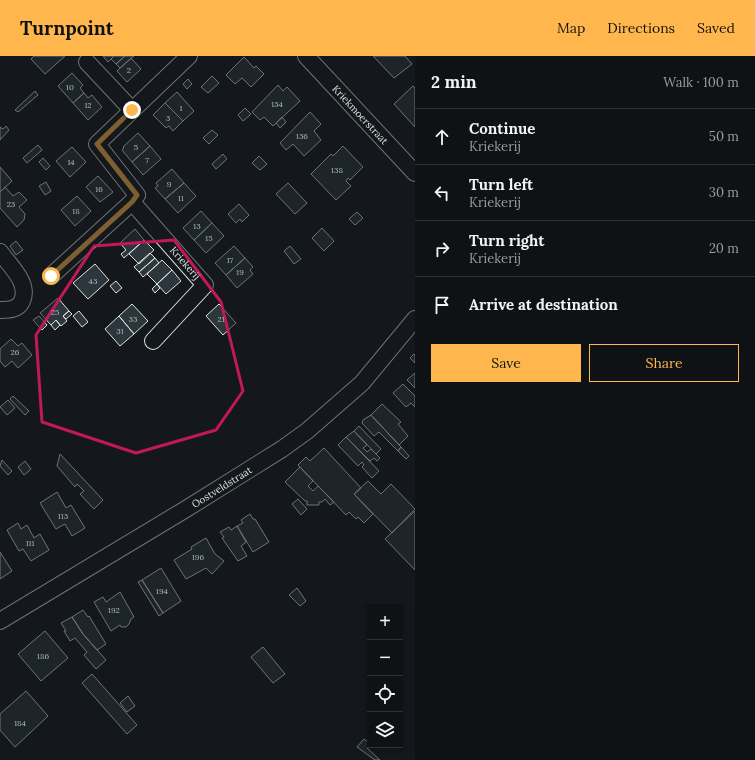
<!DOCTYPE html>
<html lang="en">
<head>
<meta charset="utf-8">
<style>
	:root { --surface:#0f1215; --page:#181b1e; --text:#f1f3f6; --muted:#9b9ea0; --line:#2f3234; --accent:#ffb74d }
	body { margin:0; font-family:Lora,serif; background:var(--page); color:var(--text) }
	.controls { position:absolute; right:12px; bottom:12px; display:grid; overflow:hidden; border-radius:0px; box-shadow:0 2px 6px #0003 }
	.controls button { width:36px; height:36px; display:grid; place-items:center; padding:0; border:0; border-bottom:1px solid var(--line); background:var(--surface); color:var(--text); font:20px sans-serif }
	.stop { position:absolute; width:12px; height:12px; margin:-9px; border:3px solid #ffb74d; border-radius:50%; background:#fff }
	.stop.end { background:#ffb74d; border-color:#fff; box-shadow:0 1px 4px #0008 }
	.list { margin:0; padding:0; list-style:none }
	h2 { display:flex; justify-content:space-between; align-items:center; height:52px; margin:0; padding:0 16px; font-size:17px }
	h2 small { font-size:13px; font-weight:400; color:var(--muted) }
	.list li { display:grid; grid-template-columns:26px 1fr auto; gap:12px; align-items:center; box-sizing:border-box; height:56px; padding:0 16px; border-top:1px solid var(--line) }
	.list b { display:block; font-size:15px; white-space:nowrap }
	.list p { margin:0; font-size:13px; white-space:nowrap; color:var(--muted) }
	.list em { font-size:13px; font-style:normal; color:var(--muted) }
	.actions { display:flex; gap:8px; padding:12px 16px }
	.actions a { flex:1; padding:9px 0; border:1px solid var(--accent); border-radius:0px; text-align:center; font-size:14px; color:var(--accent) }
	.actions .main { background:var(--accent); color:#111 }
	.icon { flex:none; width:22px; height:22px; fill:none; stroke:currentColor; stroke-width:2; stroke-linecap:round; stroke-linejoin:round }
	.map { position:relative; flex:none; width:415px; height:704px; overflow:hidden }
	header { display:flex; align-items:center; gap:24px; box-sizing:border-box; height:56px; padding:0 20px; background:var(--accent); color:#111 }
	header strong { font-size:19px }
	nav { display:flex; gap:22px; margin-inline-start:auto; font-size:14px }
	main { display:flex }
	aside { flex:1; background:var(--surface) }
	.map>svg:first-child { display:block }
	.building { fill:#2c363c; stroke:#d8e6dc }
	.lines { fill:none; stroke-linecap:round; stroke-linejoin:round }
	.minor-casing { stroke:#d8e6dc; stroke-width:18 }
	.minor { stroke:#14181c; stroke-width:16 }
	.route { stroke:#ffb74d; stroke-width:5 }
	.marked { fill:none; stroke:#c2185b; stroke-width:3; stroke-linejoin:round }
	.labels { text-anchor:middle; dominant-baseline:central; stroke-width:3; stroke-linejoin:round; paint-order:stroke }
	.number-label { font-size:8px; fill:#adbab4 }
	.street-label { font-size:10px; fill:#d8e6dc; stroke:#14181c }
</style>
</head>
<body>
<header>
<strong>Turnpoint</strong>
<nav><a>Map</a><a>Directions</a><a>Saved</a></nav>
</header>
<main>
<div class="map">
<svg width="415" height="704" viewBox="0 0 415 704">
	<rect width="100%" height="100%" fill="#14181c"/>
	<!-- building -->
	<path class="building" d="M34,0H65L45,18L31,3Z
		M103,0H114L108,6Z
		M114,0H125L116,8L111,3Z
		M125,0H134L120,12L116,8Z
		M373,0H405L412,8L394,22Z
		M244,1L254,12L256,10L264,18L251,31L242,22L235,28L226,19Z
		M131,2L141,13L127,26L117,15Z
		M72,17L83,29L80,32L84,37L73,47L58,30Z
		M212,20L219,27L208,37L201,31Z
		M188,23L192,28L187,33L183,28Z
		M278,29L283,35L287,31L300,45L273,70L264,61L260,64L252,56Z
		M413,30L415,32V71L394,48Z
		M35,35L38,39L18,56L15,54Z
		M177,36L194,55L183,65L165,47Z
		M84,37L88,42L92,39L102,51L88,64L73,47Z
		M165,47L183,65L173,75L169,70L166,72L153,59Z
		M245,52L251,58L243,65L238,59Z
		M310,56L321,68L314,75L321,84L304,100L293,88L286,94L280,87Z
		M282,61L286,66L280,72L276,67Z
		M6,70L9,74L0,84V71L3,73Z
		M212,74L218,79L209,88L203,82Z
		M138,77L150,90L132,106L122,94L124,92L123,91Z
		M38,89L42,94L27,107L23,102Z
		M150,90L161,103L143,119L132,106Z
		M343,90L363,111L350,124L348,122L346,125L351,130L336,144L311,118L331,98L333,100Z
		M72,91L86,106L70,121L56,105Z
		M223,98L227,103L216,113L212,108Z
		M259,100L267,108L260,114L252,107Z
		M43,102L50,110L46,114L39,106Z
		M0,111L12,125L0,136Z
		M172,113L184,127L165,143L155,132L158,130L156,127Z
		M98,120L113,136L100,146L86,131Z
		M46,126L51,135L45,139L39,130Z
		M184,127L196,140L178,157L165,143Z
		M288,127L307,147L295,158L276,138Z
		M5,131L13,140L19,136L27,144L19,151L25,158L24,164L17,171L0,152V136Z
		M77,140L91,155L75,170L61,154Z
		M239,148L249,159L242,166L240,163L236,167L228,158Z
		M201,155L212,167L194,184L183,172Z
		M357,156L363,162L355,169L349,163Z
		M212,167L224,180L206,197L194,184Z
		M322,172L334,185L324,195L312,182Z
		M135,173L144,184L124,202L121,198L126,194L120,187Z
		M144,184L154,194L139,208L129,198Z
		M16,185L23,194L16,199L10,190Z
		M234,190L245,202L226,219L215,207Z
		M290,190L301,203L294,208L284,195Z
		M150,197L155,202L139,216L134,211Z
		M155,202L159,207L143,221L139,216Z
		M245,202L253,211L250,214L253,218L237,232L226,219Z
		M162,204L172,214L157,228L147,218Z
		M95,208L109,224L88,243L73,227Z
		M172,214L181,225L166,238L157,228Z
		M116,225L122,232L116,237L110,230Z
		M157,228L160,232L155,237L152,233Z
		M58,242L69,255L63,260L67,265L61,270L56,264L51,269L40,257Z
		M132,248L148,265L134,278L119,260Z
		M219,248L236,267L223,279L206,260Z
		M69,255L72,258L66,263L63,260Z
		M79,255L88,266L82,271L73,260Z
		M39,260L47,269L42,274L33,264Z
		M119,260L134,278L120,290L105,273Z
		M56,264L60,269L55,274L51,269Z
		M11,283L18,290L22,287L32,299L18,312L12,305L5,311L0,305V293Z
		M414,298L415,299V307L410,302Z
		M415,317V332L407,324Z
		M403,328L415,340V351L411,347L406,351L393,337Z
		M13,340L29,355L25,359L10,343Z
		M8,344L15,352L7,359L0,351Z
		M382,348L401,366L398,368L408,380L399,389L371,359Z
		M371,359L401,391L398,395L379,376L374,380L362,367L363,364Z
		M359,370L381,393L376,398L354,375Z
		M354,375L367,389L363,392L367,396L371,393L380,402L377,405L374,402L370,405L346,381Z
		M346,381L379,415L372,422L362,411L364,409L362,406L358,410L338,389Z
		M401,391L409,400L406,403L398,395Z
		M324,392L361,432L354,438L373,458L364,467L358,461L356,463L349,456L346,459L298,409L306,401L310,405Z
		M60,398L103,444L94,453L80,438L84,435L77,428L75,431L57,410Z
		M2,404L12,415L8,419L0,410Z
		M25,405L31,413L24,419L18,411Z
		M300,411L313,425L308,430L313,435L318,430L334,446L330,449L325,443L322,446H319V449H307V445H305L285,426Z
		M368,425L381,438L391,428L415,453L392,477L354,438Z
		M57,436L66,452L71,449L85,472L72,480L65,468L56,473L40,447Z
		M298,443L307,453L301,459L292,448Z
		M415,455V514L385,483Z
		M250,458L253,463H255L269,486L253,496L237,470L243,467L241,464Z
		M18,467L21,473L27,469L34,482L40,478L49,494L31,505L23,493L19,495L7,474Z
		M237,470L246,486L241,490L247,500L238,505L222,482L224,481L220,476L229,471L231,474Z
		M206,482L215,498L224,505L212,518L206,512L186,523L174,504L192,493L191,491Z
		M0,496L12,515L0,523Z
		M161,512L181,545L163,557L142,524Z
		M142,524L163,557L159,560L138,526Z
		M297,532L306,545L300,550L289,539Z
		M120,536L134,561L131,563L129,568L126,571H121L120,569L111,575L94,546L103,541L106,546Z
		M83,554L88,561L89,560L106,588L97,594L83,578L72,561Z
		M72,561L83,578L106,604L96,613L84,599L87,596L75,582L70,585L64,575H66L61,567Z
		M45,575L68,602L41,625L18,598Z
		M263,591L285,618L273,627L251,601Z
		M92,618L137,669L127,678L82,627Z
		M26,635L48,660L15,691L0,674V658Z
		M128,640L135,650L127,656L120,647Z
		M364,683L370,688L367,692L380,704H375L357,691Z"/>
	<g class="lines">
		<defs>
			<g id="minor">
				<path id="s1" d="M306,0L415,117"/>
				<path d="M87,6L132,54"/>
				<path id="s2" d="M132,146L205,229L153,285"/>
				<path d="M0,196C10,210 30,227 22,245C18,254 8,254 0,254"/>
				<path d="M51,220L132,146L137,139L97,88L189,0"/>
				<path id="s3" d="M0,565L186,453L282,393L307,375L362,327L415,263"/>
			</g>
		</defs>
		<!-- minor casing -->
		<use href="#minor" class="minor-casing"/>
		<!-- minor -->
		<use href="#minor" class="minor"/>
	</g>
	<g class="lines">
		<!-- route -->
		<path class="route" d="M51,220L132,146L137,139L97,88L132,54"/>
	</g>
	<!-- marked area -->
	<path d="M0 0H415V704H0ZM174,184L221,246L243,335L216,374L136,397L42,366L36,279L94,190Z" fill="#14181c" fill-opacity=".55" fill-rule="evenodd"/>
	<path class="marked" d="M174,184L221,246L243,335L216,374L136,397L42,366L36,279L94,190Z"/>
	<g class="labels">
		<!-- number labels -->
		<g class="number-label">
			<text x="129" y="14">2</text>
			<text x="70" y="31">10</text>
			<text x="277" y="48">134</text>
			<text x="88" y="49">12</text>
			<text x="181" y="52">1</text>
			<text x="168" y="62">3</text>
			<text x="302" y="80">136</text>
			<text x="136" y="91">5</text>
			<text x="147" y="104">7</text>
			<text x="71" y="106">14</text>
			<text x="337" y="114">138</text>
			<text x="169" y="128">9</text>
			<text x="99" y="133">16</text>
			<text x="181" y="142">11</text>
			<text x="11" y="148">23</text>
			<text x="76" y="155">18</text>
			<text x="197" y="170">13</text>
			<text x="209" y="182">15</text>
			<text x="230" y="204">17</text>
			<text x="240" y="216">19</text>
			<text x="93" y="225">43</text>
			<text x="55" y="256">25</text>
			<text x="133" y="263">33</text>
			<text x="221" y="263">21</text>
			<text x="120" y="275">31</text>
			<text x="15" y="296">26</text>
			<text x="63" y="460">113</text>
			<text x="30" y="487">111</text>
			<text x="198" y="501">196</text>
			<text x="162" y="535">194</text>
			<text x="114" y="554">192</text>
			<text x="43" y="600">186</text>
			<text x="20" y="667">184</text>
		</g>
		<!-- street labels -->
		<g class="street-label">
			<text stroke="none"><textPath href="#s1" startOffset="80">Kriekmoerstraat</textPath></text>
			<text stroke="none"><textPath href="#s2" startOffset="81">Kriekerij</textPath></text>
			<text stroke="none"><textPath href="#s3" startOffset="259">Oostveldstraat</textPath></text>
		</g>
	</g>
</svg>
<div class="controls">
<button>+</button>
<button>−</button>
<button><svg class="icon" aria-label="locate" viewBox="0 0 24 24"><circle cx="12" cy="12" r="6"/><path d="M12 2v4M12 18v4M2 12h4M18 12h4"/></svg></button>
<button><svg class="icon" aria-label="layers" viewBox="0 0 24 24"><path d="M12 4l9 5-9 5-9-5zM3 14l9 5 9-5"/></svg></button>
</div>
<div class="stop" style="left:51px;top:220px"></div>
<div class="stop end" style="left:132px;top:54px"></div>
</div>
<aside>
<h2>2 min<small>Walk · 100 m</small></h2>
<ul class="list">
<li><svg class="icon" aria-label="ahead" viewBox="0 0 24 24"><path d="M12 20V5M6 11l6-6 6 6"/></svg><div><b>Continue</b><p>Kriekerij</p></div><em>50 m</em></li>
<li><svg class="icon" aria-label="left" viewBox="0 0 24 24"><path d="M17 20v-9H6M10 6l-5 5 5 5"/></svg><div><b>Turn left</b><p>Kriekerij</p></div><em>30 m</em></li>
<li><svg class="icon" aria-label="right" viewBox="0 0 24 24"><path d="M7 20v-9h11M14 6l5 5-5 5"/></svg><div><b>Turn right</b><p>Kriekerij</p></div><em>20 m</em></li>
<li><svg class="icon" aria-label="arrive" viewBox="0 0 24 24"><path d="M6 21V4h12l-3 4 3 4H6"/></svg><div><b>Arrive at destination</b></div></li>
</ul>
<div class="actions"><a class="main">Save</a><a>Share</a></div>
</aside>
</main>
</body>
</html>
